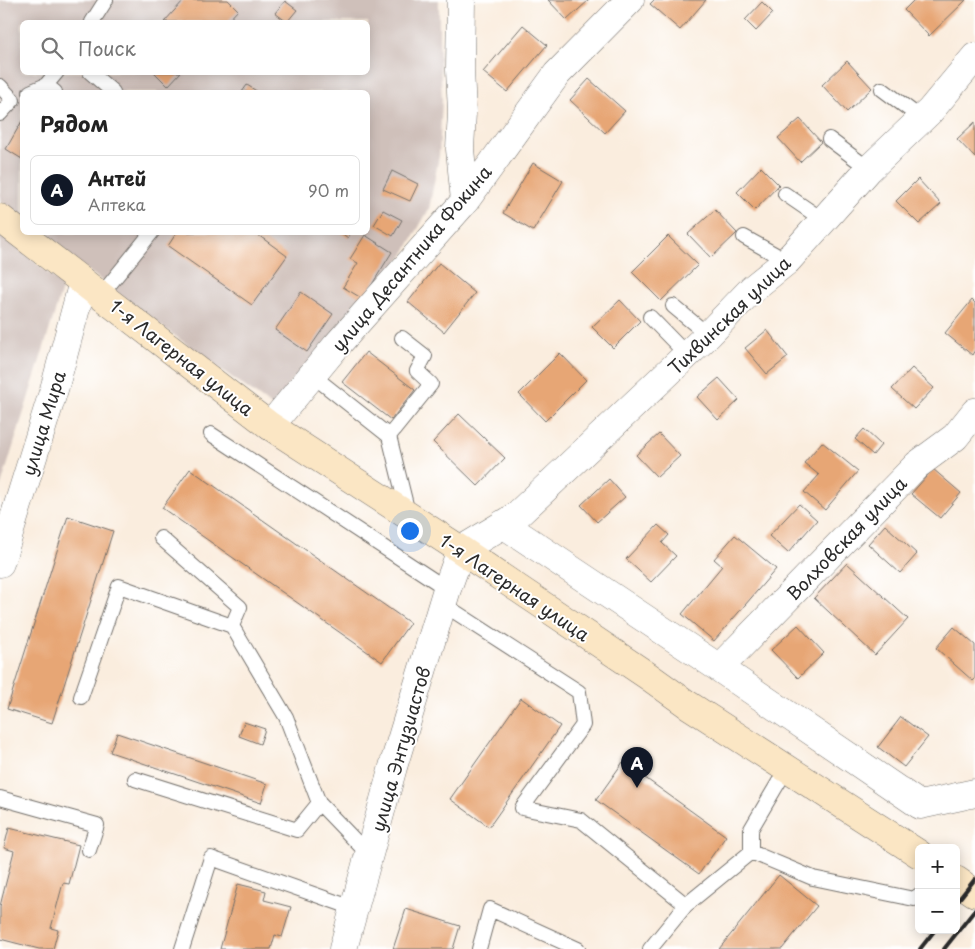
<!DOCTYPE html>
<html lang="ru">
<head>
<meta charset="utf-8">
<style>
	:root { --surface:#fff; --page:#f6f6f6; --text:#222; --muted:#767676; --line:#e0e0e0; --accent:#111827 }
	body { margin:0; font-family:"Playpen Sans",sans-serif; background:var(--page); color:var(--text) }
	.controls { position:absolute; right:15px; bottom:15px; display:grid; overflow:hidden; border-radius:8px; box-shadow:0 2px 12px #0003 }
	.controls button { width:45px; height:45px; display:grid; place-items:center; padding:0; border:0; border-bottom:1px solid var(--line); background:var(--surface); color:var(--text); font:25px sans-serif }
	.you { position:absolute; left:409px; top:530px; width:18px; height:18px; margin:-12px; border:4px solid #fff; border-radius:50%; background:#1a73e8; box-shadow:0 0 0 8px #1a73e833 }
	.badge { display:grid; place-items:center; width:32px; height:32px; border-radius:50%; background:var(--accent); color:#fff; font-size:16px; font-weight:700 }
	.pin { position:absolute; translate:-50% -41px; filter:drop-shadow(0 1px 2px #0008) }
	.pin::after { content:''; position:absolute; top:26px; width:18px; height:15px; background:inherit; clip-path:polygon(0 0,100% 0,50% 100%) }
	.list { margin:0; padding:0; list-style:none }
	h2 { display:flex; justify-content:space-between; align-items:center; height:65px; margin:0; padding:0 20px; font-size:21px }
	h2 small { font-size:16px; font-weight:400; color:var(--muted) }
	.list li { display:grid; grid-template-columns:32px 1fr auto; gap:15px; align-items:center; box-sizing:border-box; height:70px; margin:0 10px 10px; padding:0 10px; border:1px solid var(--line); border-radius:8px }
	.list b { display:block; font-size:19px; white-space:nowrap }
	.list p { margin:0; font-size:16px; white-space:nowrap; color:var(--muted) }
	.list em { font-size:16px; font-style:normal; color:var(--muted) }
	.icon { flex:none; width:28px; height:28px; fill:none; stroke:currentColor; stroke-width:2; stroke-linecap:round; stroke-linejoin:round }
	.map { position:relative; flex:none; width:975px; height:949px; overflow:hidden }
	.search { position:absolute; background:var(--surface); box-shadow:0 2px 12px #0003; left:20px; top:20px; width:350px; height:55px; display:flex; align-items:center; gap:12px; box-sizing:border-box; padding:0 18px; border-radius:8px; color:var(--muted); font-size:19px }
	.panel { position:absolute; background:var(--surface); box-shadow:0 2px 12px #0003; left:20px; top:90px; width:350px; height:145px; border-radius:8px }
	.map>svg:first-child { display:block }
	.industrial { fill:#cfc0ba; fill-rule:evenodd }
	.building { fill:#e7a674 }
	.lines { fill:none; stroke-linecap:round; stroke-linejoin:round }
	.lane-casing { stroke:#736f6a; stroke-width:16 }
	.street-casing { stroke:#736f6a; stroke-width:29 }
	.secondary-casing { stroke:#736f6a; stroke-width:29 }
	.lane { stroke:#fff; stroke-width:14 }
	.street { stroke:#fff; stroke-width:28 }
	.secondary { stroke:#fbe6c4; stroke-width:28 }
	.rail { stroke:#2b2b2b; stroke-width:4 }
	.labels { text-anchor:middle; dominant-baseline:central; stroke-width:4; stroke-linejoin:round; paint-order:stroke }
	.street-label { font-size:18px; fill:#2b2b2b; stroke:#fff }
</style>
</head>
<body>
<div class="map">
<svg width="975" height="949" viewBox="0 0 975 949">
	<rect width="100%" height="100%" fill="#fff"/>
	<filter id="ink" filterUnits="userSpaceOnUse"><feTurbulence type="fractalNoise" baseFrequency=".02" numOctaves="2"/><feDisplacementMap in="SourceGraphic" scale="10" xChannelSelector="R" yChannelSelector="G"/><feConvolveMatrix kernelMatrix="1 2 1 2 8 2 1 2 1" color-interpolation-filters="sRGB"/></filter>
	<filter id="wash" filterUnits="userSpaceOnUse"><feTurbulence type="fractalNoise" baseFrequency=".0096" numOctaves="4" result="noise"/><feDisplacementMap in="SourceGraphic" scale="20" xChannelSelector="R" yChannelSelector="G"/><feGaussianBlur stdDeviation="1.12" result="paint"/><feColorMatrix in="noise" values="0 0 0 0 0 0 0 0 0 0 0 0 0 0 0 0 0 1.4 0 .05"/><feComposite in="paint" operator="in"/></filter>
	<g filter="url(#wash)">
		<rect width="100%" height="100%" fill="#faedde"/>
		<!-- industrial -->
		<path class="industrial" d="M0,0H439V39L442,100L439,156L429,209L402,257L277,410L152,319L39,233L368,232V92H22V219L0,200ZM22,22H368V72H22Z
			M0,232L63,286L0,489Z"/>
		<g id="blocks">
			<!-- building -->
			<path class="building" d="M184,0H228L238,10L227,22H164Z
				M548,0H589L567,20Z
				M654,0H706L680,30L650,4Z
				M914,0H966L929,36L904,10Z
				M285,1L297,10L287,22L275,13Z
				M762,2L773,13L756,31L745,20Z
				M523,25L547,45L507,92L483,72Z
				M847,61L872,88L847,112L822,85Z
				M154,72H181L168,86Z
				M589,79L625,111L605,133L570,100Z
				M247,85L258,92H242Z
				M800,119L821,142L800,162L778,138Z
				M22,121V159L6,149Z
				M975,122V158L957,139Z
				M533,163L563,181L533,231L503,213Z
				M761,167L779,185L755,210L737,192Z
				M392,171L418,184L410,201L383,189Z
				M918,179L941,204L919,224L896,201Z
				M383,210L402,220L393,236L374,225Z
				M715,210L737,233L711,258L688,234Z
				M177,232H254L287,256L252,305L168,246Z
				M340,232H351L348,238Z
				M365,235L392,252L363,299L343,287L358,263L350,259Z
				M668,236L698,265L661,301L632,272Z
				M439,263L475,293L444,332L408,302Z
				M301,292L333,314L307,352L275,330Z
				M620,300L640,321L613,348L592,327Z
				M972,300L975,303V350L972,355L945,333Z
				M767,330L788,357L767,374L745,348Z
				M366,352L415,390L391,420L342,382Z
				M560,353L586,380L545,421L519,394Z
				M912,368L934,388L914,409L892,389Z
				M719,378L739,400L718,420L697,397Z
				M459,414L505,458L478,486L433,442Z
				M864,429L881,445L873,455L855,439Z
				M659,434L680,456L657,477L636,455Z
				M822,442L858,471L825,510L804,492L819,475L804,463Z
				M190,469L410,623L382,662L162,508Z
				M933,469L961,493L940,518L911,494Z
				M609,479L625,497L597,522L581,505Z
				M799,504L817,520L788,553L769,536Z
				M68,516L113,531L52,723L7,709Z
				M658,525L669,535L662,543L676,556L651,582L626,559Z
				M885,525L917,554L900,573L868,544Z
				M735,535L776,569L714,641L682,614L722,566L714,559Z
				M847,563L908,619L875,655L814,598Z
				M798,625L824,653L798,678L771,650Z
				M954,627L975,645V679L973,681L936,648Z
				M521,698L560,726L489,827L450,799Z
				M901,717L928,737L904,767L878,747Z
				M244,722L265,729L260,744L239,736Z
				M117,733L267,784L261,803L110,752Z
				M623,762L726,836L699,874L596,800Z
				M9,828L79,845L69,884L63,883L51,928L58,930L53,949H39L0,939V906L14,851L4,848Z
				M779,875L817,906L782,949H719Z
				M238,884L266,891L264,900L291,907L282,937L275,935L271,949H220Z
				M406,909L460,926L453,949H393Z"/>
		</g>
	</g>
	<g filter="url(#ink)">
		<use href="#blocks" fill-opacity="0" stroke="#736f6a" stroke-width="1"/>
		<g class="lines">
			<defs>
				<path id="lane" d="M92,22L106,0
					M90,72L113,92
					M46,85L57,72
					M0,86L13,100L0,114
					M882,89L922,119
					M30,92L46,85L55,92
					M829,139L869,169
					M785,194L823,220
					M744,237L787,261
					M101,295L152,232
					M673,306L708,335
					M650,317L687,355
					M312,375L389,436L431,384L417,371L425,356L402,338
					M211,434L447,589
					M389,436L408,513
					M161,538L240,607L232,626L286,717L319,803L369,855
					M443,604L579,692L583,725L522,808L581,820L686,905L650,949
					M81,697L119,586L232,626
					M135,779L297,830L319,803
					M0,798L97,825L89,850
					M751,852V829L787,768
					M686,905L751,852L813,878L914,899L919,895
					M182,949L211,858L353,908
					M479,949L490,909L578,949"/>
				<path id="street" d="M461,0L460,70L462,112L460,149L465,201
					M270,426L337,345L465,201L557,74L630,0
					M503,524L719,668L920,805L975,793
					M0,563L55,386L83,282
					M719,668L917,465L955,437L975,412
					M343,949L393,767L447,589L461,550L514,518L708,335L752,289L787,261L869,169L930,111L975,57"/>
				<path id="secondary" d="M0,218L270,426L461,550L648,676L687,704L919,854
					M956,880L975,893"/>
			</defs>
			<!-- lane casing -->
			<use href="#lane" class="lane-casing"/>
			<!-- street casing -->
			<use href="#street" class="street-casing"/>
			<!-- secondary casing -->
			<use href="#secondary" class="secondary-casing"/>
			<!-- lane -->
			<use href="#lane" class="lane"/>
			<!-- street -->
			<use href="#street" class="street"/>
			<!-- secondary -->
			<use href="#secondary" class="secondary"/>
			<!-- rail -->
			<path class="rail" d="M956,903L975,879
				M920,949L935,930
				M944,949L975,910"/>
		</g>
	</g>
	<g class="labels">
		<!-- street labels -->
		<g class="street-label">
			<text transform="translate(411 258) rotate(-50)">улица Десантника Фокина</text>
			<text transform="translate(729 315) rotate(-44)">Тихвинская улица</text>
			<text transform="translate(182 357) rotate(38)">1-я Лагерная улица</text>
			<text transform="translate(43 423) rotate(-73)">улица Мира</text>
			<text transform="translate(846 538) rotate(-46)">Волховская улица</text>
			<text transform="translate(515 587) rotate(34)">1-я Лагерная улица</text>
			<text transform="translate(400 749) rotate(-74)">улица Энтузиастов</text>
		</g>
	</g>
</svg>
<div class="controls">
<button>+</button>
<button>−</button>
</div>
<div class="you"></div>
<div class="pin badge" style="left:637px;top:788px">A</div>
<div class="search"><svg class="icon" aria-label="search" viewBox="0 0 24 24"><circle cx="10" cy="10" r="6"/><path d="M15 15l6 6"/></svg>Поиск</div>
<section class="panel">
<h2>Рядом<small></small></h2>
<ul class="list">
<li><span class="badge">A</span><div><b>Антей</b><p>Аптека</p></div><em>90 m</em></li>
</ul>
</section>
</div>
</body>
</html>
